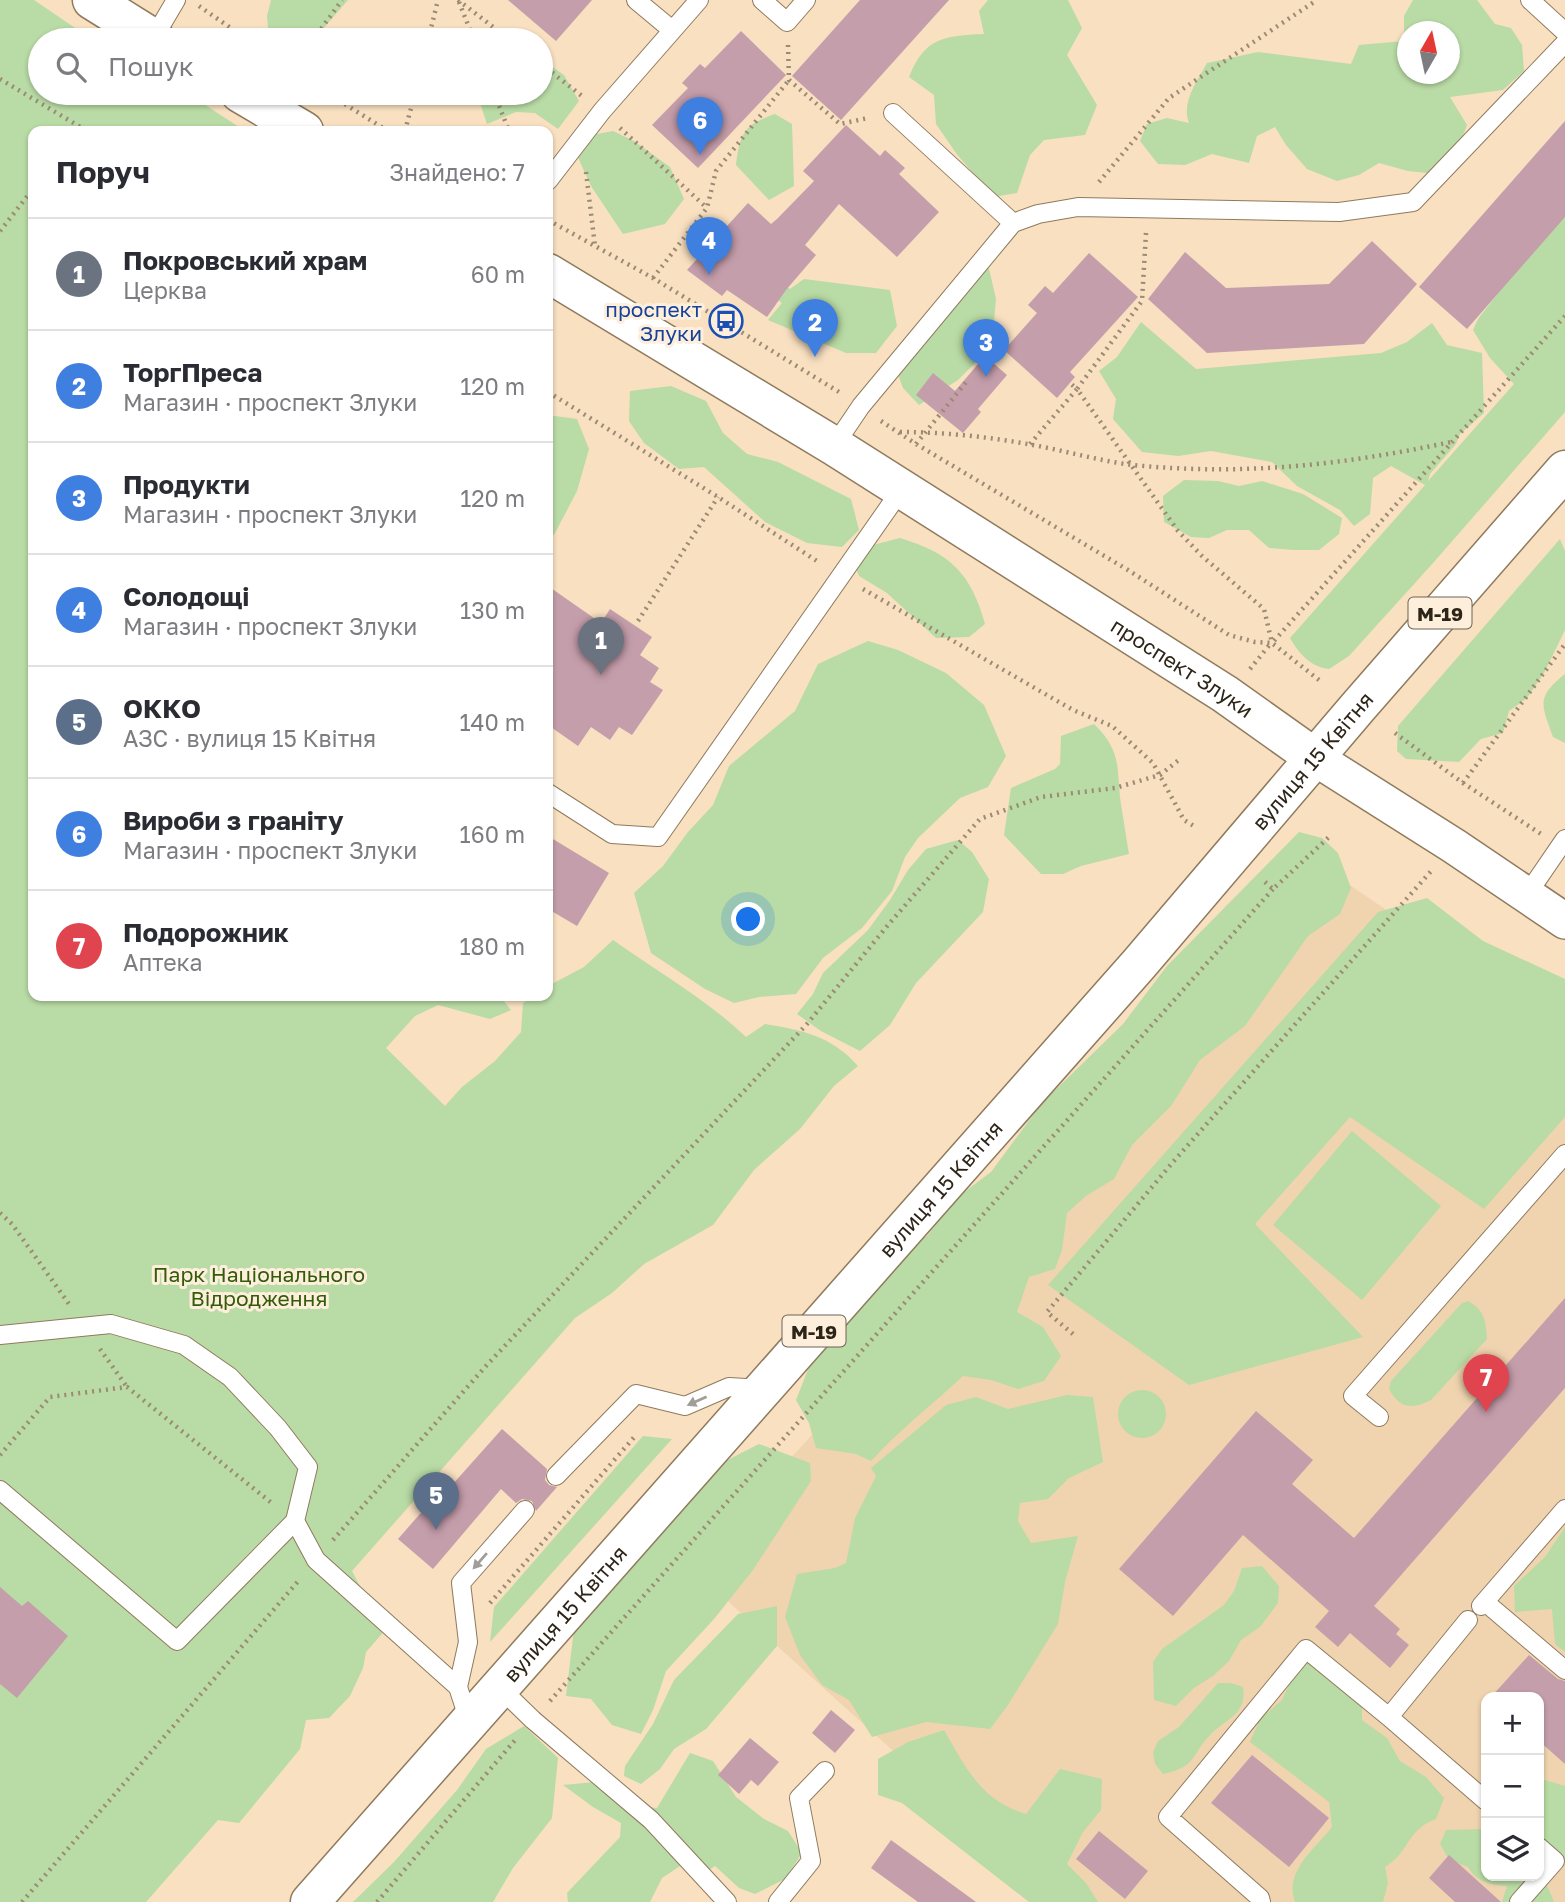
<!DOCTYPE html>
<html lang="uk">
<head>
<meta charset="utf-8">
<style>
	:root { --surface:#fff; --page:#f7f7f7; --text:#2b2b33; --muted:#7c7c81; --line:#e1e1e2; --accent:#6b5826 }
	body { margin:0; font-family:"Golos Text",sans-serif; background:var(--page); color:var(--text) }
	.controls { position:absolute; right:21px; bottom:21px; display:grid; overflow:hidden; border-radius:14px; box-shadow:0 2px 5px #0004 }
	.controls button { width:63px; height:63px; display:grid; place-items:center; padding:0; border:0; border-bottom:2px solid var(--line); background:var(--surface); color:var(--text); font:35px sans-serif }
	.compass { position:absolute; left:1397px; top:21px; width:63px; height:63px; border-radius:50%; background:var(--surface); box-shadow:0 2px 5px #0004; rotate:9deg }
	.you { position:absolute; left:749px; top:920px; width:24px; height:24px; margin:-18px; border:5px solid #fff; border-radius:50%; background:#1a73e8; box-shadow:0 0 0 10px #1a73e833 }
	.badge { display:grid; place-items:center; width:46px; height:46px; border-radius:50%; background:var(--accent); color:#fff; font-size:23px; font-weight:700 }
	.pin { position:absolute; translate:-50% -58px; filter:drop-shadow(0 2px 4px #0008) }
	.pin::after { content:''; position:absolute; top:37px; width:24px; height:21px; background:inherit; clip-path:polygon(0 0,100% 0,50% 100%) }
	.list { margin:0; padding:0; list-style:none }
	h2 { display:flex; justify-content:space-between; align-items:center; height:91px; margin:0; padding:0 28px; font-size:30px }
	h2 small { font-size:23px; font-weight:400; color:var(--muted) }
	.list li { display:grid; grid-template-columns:46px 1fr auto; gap:21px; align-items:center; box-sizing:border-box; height:112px; padding:0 28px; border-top:2px solid var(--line) }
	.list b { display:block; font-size:26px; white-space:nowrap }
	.list p { margin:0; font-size:23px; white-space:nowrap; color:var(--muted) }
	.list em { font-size:23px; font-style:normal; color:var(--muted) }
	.icon { flex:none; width:38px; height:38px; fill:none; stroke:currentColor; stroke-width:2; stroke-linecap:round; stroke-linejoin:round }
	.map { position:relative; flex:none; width:1565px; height:1902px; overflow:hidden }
	.search { position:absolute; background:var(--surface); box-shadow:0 2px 5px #0004; left:28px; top:28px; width:525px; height:77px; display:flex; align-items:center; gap:18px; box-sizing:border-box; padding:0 24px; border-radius:38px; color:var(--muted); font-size:26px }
	.panel { position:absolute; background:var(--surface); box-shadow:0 2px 5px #0004; left:28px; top:126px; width:525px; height:875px; border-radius:14px }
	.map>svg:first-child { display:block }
	.built { fill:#f0d4af; fill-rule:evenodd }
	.green { fill:#b9dba5; fill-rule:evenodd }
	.building { fill:#c59eab }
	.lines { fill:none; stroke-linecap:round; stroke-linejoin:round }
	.lane-casing { stroke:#8f7a5d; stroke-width:20 }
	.street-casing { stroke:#8f7a5d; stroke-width:38 }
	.secondary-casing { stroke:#8f7a5d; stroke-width:41 }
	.highway-casing { stroke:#8f7a5d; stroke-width:41 }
	.path { stroke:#9b8a74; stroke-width:4.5; stroke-dasharray:2 5; stroke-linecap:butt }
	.lane { stroke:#fff; stroke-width:18 }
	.street { stroke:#fff; stroke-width:35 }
	.secondary { stroke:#fff; stroke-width:38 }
	.highway { stroke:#fff; stroke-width:38 }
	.oneway { fill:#a19d98 }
	.labels { text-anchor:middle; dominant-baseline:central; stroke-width:6; stroke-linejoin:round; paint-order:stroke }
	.shield { fill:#feefdc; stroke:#6c6254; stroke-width:2 }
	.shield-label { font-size:19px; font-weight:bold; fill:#2e2519 }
	.transit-label { font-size:21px; fill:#164399; stroke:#feefdc; text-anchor:end }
	.street-label { font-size:21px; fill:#2e2519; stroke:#feefdc }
	.park-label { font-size:21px; fill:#325c09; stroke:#feefdc }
</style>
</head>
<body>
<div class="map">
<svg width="1565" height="1902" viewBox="0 0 1565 1902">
	<rect width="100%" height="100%" fill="#f8e0c1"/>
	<!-- built -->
	<path class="built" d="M1326,869L1565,1031V1902H1060L691,1568ZM1486,1697H1539V1876H1486Z"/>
	<!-- green -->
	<path class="green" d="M0,0H34L93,40H40V93H187L245,131H33V996H500L511,1010L490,1019L438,1005L415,1016L386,1048L445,1106L462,1087L495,1061L521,1032L523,1003L534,996H548V986L584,967L613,940C658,972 706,999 746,1037L765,1024C802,1030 832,1036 858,1066L834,1086L800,1129L754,1170L713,1225L644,1264L612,1293L575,1318L352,1571L362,1590L388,1627L366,1652L363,1668L350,1696L329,1718L306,1720L300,1749L239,1823L218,1820L146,1902H0Z
		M271,0H348L322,30L321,40H269L267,16Z
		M988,0H1068L1082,28L1067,55L1097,105L1085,135L1044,140L1030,155L1017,193L993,197L956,153L936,124L934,95L909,77C925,37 944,36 984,34L979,11Z
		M1413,0H1477L1495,24L1511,28L1522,45L1524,71L1503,90L1450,97L1467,125L1455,157L1427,173L1408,171L1379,163L1359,175L1337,181L1307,169L1286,145L1275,127L1257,136L1249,163L1212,154L1185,165L1158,164L1140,141L1147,124L1167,118L1189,123C1181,102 1197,82 1207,63L1258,52L1351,64L1359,45L1404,41V16ZM1408,32H1450V74H1408Z
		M541,59L564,75L579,101L558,129L535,113L516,112L487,124L478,97L472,93H541Z
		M775,114L792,124L794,186L769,200L736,165C740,133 744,125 775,114Z
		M613,131L634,141L670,167L684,199L665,224L623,234L591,186L576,153L587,136Z
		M1565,207V412L1433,563L1349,656L1329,669C1311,667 1299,654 1290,638L1425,485L1391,466L1373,478L1370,514L1354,526L1340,510L1297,486L1272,462L1211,451L1178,456L1142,452L1113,419L1116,399L1099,371L1117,357L1141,322L1196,369L1381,353L1407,342L1432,323L1447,345L1482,353L1484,413L1460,434L1456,444L1430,474L1428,481L1514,384L1490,358L1473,330L1478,319Z
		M749,258L790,289L804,279L890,290L897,326L876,353H846L768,320L782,303L725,263Z
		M987,260L996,299L994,321L986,352L958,380L919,405L903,388L893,361Z
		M671,386L706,401L723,433L747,454L778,462L851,499L859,530L842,547L807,543L765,522L704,467L679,469L644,443L629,421L630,391Z
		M548,415L577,419L589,449L577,491L554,535H548Z
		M1184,480L1218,481L1239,486L1262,481L1303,494L1342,518L1339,534L1319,550H1293L1269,548L1249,530H1227L1209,538L1191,537L1164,522L1163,496Z
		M900,538C950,553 971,573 985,624L969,637L936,638L887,593L859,576L853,561L873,545Z
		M1560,539L1565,551V630L1544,673L1527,698L1509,711L1503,733L1481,739L1459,762L1406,759L1397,751L1398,726Z
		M868,641L898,650L946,673L984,705L1006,756L988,787L960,798L918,838L905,857L892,891L862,928L823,958L796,994L759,997L734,1003L705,989L651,953L634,893L663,866L688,832L713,805L729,766L795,711L818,664Z
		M1565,674V743L1553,737C1542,705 1535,698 1565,674Z
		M1094,724C1123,752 1116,769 1121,805C1124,821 1126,838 1129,854L1081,866L1063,874H1041L1004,835L1011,788L1055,769L1060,764L1061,736Z
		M1299,832L1322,838L1338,853L1351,888L1340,914L1308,936L1245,1026L1200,1060L1171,1106L1132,1145L1114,1179L1086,1196L1067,1213L1062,1250L1055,1269L1029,1277L1017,1312L1043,1327L1061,1356L1044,1381L1018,1389L991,1380L963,1376C932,1405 899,1430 871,1461L856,1454L816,1448L809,1423L796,1400L811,1362L844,1328L873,1263L927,1236L955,1199L991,1172L1042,1103L1123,1024L1167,966Z
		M958,840L972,852L989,879L983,912L916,983L890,1025L860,1051L821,1031L797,1014L813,994L823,973L868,930L890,900L908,870L926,849Z
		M1427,898L1483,941L1565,979V1117L1484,1209L1350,1117L1255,1224L1363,1337L1189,1385L1048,1285L1378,912Z
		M1352,1131L1441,1206L1362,1300L1273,1225Z
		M1468,1301C1484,1310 1486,1320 1487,1339L1431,1400C1412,1410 1399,1408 1389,1389L1391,1381L1462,1303Z
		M1118 1414a24 24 0 1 1 48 0a24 24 0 1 1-48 0Z
		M1067,1395L1093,1397L1103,1462L1069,1478L1048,1499L1020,1503L1018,1521L1031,1543L1078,1536L1065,1582L1058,1624L1008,1705L990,1729L926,1722L872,1737L849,1700L822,1685L800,1655L785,1617L797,1574L835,1568L846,1563L855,1518L876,1476L871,1468L946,1405L976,1397L1008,1409Z
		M643,1436L672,1439L490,1642L494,1607Z
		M759,1444L810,1463L811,1481L753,1570L714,1619L666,1671L653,1710L641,1734L612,1725L591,1699L566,1696L575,1621L712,1468Z
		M1565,1527V1652L1555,1644L1552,1609L1515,1612L1514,1586L1545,1557Z
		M1262,1566L1279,1586L1278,1603L1260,1627L1241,1640L1229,1661L1213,1676L1194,1688L1176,1706L1154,1700L1153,1662L1162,1649L1224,1605L1234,1591L1242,1568Z
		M777,1606V1646L706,1729L674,1749L660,1769L641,1784L624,1776L625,1766L653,1724L674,1680L738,1614Z
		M1325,1652L1357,1685L1362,1697V1720L1387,1738L1400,1761L1426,1777L1444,1798L1436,1819C1406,1830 1410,1852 1385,1867L1388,1883L1383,1902H1295C1284,1871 1314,1850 1332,1827L1329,1802L1250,1742L1260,1719L1282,1700L1299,1663Z
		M1218,1683H1231L1243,1687C1247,1714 1228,1718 1212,1733C1191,1753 1198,1767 1163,1774L1155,1764L1153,1752L1158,1741L1179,1727Z
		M524,1726L558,1758L552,1818L513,1868L493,1902H353L394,1862L457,1790L486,1749Z
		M944,1730C967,1769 980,1800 1026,1814L1060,1769L1102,1779L1101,1810L1083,1832L1067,1864L1086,1883L1098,1902H1029L902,1803L878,1795V1759L908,1742Z
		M690,1753L713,1761L736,1797L764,1819L788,1831L802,1853L785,1879L755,1894L739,1888L715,1866L699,1877L683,1864L662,1878L650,1902H568L567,1893L620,1837L621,1823L593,1807L563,1785L595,1782L634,1806L657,1808Z
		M1545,1780L1565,1786V1859L1552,1852L1541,1871L1554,1902H1502L1507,1886C1488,1884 1478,1883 1468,1867L1449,1860L1440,1844L1446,1830L1482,1829L1486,1827V1876H1539V1781Z"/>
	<!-- building -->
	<path class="building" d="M508,0H592L556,41Z
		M860,0H949L841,120L792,76Z
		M741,31L786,75L698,168L652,125L688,88L682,83L700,64L705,68Z
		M1565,121V217L1467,329L1419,287Z
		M846,125L880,156L885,150L905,168L899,174L939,212L897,257L839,204L805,245L816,255L786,290L767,317L727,290L722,296L687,270L748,203L771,224L777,219L814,181L803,171Z
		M1372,241L1417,284L1364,344L1207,353L1148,299L1185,252L1226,288L1329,284Z
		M1089,253L1138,297L1070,372L1075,377L1057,398L1004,350L1037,313L1028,305L1045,286L1053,293Z
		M985,356L1007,375L978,409L981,412L963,433L916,395L933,373L955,391Z
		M548,586L601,623L610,609L652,637L640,655L659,668L650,682L663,690L632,735L619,727L610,740L591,727L578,746L548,725Z
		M548,836L609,873L577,926L548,909Z
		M1565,1298V1388L1374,1606L1400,1629L1396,1634L1409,1645L1390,1668L1350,1633L1338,1647L1315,1627L1329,1611L1243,1535L1173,1616L1119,1569L1256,1411L1313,1460L1292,1484L1354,1538Z
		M502,1429L547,1469L545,1480L549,1485L557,1487L536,1511L532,1501L522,1499L516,1503L501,1489L433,1569L398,1539L440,1491L444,1494Z
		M0,1587L22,1606L28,1601L68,1636L17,1698L0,1684Z
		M1529,1655L1558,1679L1565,1681V1764L1539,1741V1697H1491Z
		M831,1710L855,1730L835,1753L812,1733Z
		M750,1738L779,1762L758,1786L751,1780L739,1794L718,1775Z
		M1252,1755L1329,1818L1289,1867L1211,1803Z
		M1099,1831L1148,1871L1125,1899L1076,1859Z
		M891,1840L976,1902H918L871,1868Z
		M1449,1855L1501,1902H1455L1429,1878Z"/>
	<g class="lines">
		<defs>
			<path id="lane" d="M636,0L672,30
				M762,0L787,22L806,0
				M1530,0L1565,32
				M153,39L176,0
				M893,113L1013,223
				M548,181L602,111L699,0
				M834,446L861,406L1013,223L1038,214L1078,207L1339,212L1413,202L1565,43
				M548,793L612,834L658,837L901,490
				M1526,896L1565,839
				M0,1335L111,1324L184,1345L230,1377L278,1428L308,1467L295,1521L177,1641L0,1490
				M1379,1417L1353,1396L1565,1154
				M556,1476L636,1394L685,1406L729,1387L762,1389
				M295,1521L316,1560L458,1687
				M1485,1602L1565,1670
				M1481,1606L1565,1509
				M500,1688L533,1720L651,1820L727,1902
				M1389,1717L1486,1801
				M469,1721L458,1687L468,1642L461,1583L525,1510
				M778,1902L811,1861L799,1798L825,1771
				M1261,1902L1260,1898L1168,1817L1306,1649L1389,1717L1468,1620
				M1519,1902L1555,1861L1539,1847"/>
			<path id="street" d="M1315,758L1454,846L1565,921"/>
			<g id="secondary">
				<path d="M92,0L156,40"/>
				<path d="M240,93L304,131"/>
				<path id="s1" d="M548,273L834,446L1225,694L1315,758"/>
			</g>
			<g id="highway">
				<path id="s2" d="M310,1902L1139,964L1358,707L1565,470"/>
			</g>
		</defs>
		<!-- lane casing -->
		<use href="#lane" class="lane-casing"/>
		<!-- street casing -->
		<use href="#street" class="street-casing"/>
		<!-- secondary casing -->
		<use href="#secondary" class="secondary-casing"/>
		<!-- highway casing -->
		<use href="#highway" class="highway-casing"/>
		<!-- path -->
		<path class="path" d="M458,0L510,40
			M459,2L474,40
			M199,6L248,40
			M313,40L342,0
			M428,40L438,0
			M788,45L789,80L840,124L868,118
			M541,64L582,96
			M0,79L87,131
			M327,93L388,131
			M494,93L509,131
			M620,128L707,208
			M405,131L415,93
			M586,172L595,246
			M1099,182L1169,98L1317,0
			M548,220L653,278L839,392
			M0,231L33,189
			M1146,233L1142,301L1077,389L1178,531L1202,556L1264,609L1272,643
			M653,278L707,208L716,171L789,80
			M548,392L718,497L820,563
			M881,421L916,444L1128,570L1229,635L1255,642L1272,643
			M900,432C944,432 990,437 1033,445C1066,451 1100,461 1133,465C1244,476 1342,465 1451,442
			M916,444L967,381
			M1030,444L1077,389L1070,383
			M863,589L1073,710L1112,726L1153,763L1184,820L1197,828
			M638,621L718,497
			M1250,669L1271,643
			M1319,680L1272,643L1565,316
			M1395,733L1463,783L1541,834
			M1463,783L1565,644
			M1265,882L1273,889L1329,837
			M0,1213L12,1224L69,1304
			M1073,1334L1047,1312L1173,1162L1432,870
			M100,1349L127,1387
			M0,1455L50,1397L127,1387L273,1504
			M333,1540L485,1367L807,1024L888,925L980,819L1041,797L1115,788L1160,775L1180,759
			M490,1603L636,1435
			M550,1701L1273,889
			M22,1902L300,1579
			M377,1902L516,1739"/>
		<!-- lane -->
		<use href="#lane" class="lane"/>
		<!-- street -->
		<use href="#street" class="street"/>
		<!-- secondary -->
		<use href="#secondary" class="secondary"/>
		<!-- highway -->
		<use href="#highway" class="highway"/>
	</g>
	<!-- one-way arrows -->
	<defs><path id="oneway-solid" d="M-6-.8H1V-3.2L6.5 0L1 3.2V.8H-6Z" transform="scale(1.75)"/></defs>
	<g class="oneway">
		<use href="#oneway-solid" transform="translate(697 1401) rotate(156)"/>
		<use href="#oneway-solid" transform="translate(480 1561) rotate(131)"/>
	</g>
	<!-- icons -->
	<defs>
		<symbol id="bus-ring" viewBox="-11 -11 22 22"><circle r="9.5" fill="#feefdc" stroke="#1a4fb4" stroke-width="1.5"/><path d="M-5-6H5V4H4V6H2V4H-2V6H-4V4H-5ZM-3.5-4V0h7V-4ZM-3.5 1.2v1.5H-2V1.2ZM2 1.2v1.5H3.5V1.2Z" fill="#1a4fb4"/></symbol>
	</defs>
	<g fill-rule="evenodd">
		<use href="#bus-ring" x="707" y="302" width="38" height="38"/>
	</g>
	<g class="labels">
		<!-- shield labels -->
		<g class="shield">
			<rect x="1408.5" y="597.5" width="63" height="31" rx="5"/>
			<rect x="782.5" y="1315.5" width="63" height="31" rx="5"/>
		</g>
		<g class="shield-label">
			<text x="1440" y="613">М-19</text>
			<text x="814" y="1331">М-19</text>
		</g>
		<!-- transit labels -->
		<g class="transit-label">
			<text x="702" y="309">проспект<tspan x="702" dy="24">Злуки</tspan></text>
		</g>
		<!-- street labels -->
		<g class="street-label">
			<text stroke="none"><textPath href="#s1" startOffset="747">проспект Злуки</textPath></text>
			<text stroke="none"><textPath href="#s2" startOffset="1519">вулиця 15 Квітня</textPath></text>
			<text stroke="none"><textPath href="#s2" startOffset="952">вулиця 15 Квітня</textPath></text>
			<text stroke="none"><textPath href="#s2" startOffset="385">вулиця 15 Квітня</textPath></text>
		</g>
		<!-- park labels -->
		<g class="park-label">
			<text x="259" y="1274">Парк Національного<tspan x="259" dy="24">Відродження</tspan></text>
		</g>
	</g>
</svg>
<div class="controls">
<button>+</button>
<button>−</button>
<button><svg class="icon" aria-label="layers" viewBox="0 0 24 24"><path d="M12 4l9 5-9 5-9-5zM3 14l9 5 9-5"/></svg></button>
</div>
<svg class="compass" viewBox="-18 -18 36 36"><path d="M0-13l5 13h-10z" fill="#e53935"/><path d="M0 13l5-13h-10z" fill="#7c7c81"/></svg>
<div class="you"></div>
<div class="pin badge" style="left:601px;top:675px;background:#6b7280">1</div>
<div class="pin badge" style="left:815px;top:357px;background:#3f7fe0">2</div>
<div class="pin badge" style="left:986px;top:377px;background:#3f7fe0">3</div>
<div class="pin badge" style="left:709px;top:275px;background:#3f7fe0">4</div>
<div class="pin badge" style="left:436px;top:1530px;background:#5c6f8a">5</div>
<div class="pin badge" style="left:700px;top:155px;background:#3f7fe0">6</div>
<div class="pin badge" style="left:1486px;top:1412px;background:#e0444e">7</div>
<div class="search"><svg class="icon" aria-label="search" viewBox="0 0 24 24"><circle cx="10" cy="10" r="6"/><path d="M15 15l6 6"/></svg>Пошук</div>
<section class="panel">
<h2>Поруч<small>Знайдено: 7</small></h2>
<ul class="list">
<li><span class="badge" style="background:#6b7280">1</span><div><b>Покровський храм</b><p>Церква</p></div><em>60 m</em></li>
<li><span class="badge" style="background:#3f7fe0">2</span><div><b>ТоргПреса</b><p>Магазин · проспект Злуки</p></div><em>120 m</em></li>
<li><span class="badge" style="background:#3f7fe0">3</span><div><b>Продукти</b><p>Магазин · проспект Злуки</p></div><em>120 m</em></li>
<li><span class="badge" style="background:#3f7fe0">4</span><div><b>Солодощі</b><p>Магазин · проспект Злуки</p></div><em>130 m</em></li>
<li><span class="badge" style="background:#5c6f8a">5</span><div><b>ОККО</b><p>АЗС · вулиця 15 Квітня</p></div><em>140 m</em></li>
<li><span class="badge" style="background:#3f7fe0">6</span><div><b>Вироби з граніту</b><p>Магазин · проспект Злуки</p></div><em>160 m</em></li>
<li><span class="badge" style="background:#e0444e">7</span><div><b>Подорожник</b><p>Аптека</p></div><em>180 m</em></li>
</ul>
</section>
</div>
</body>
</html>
